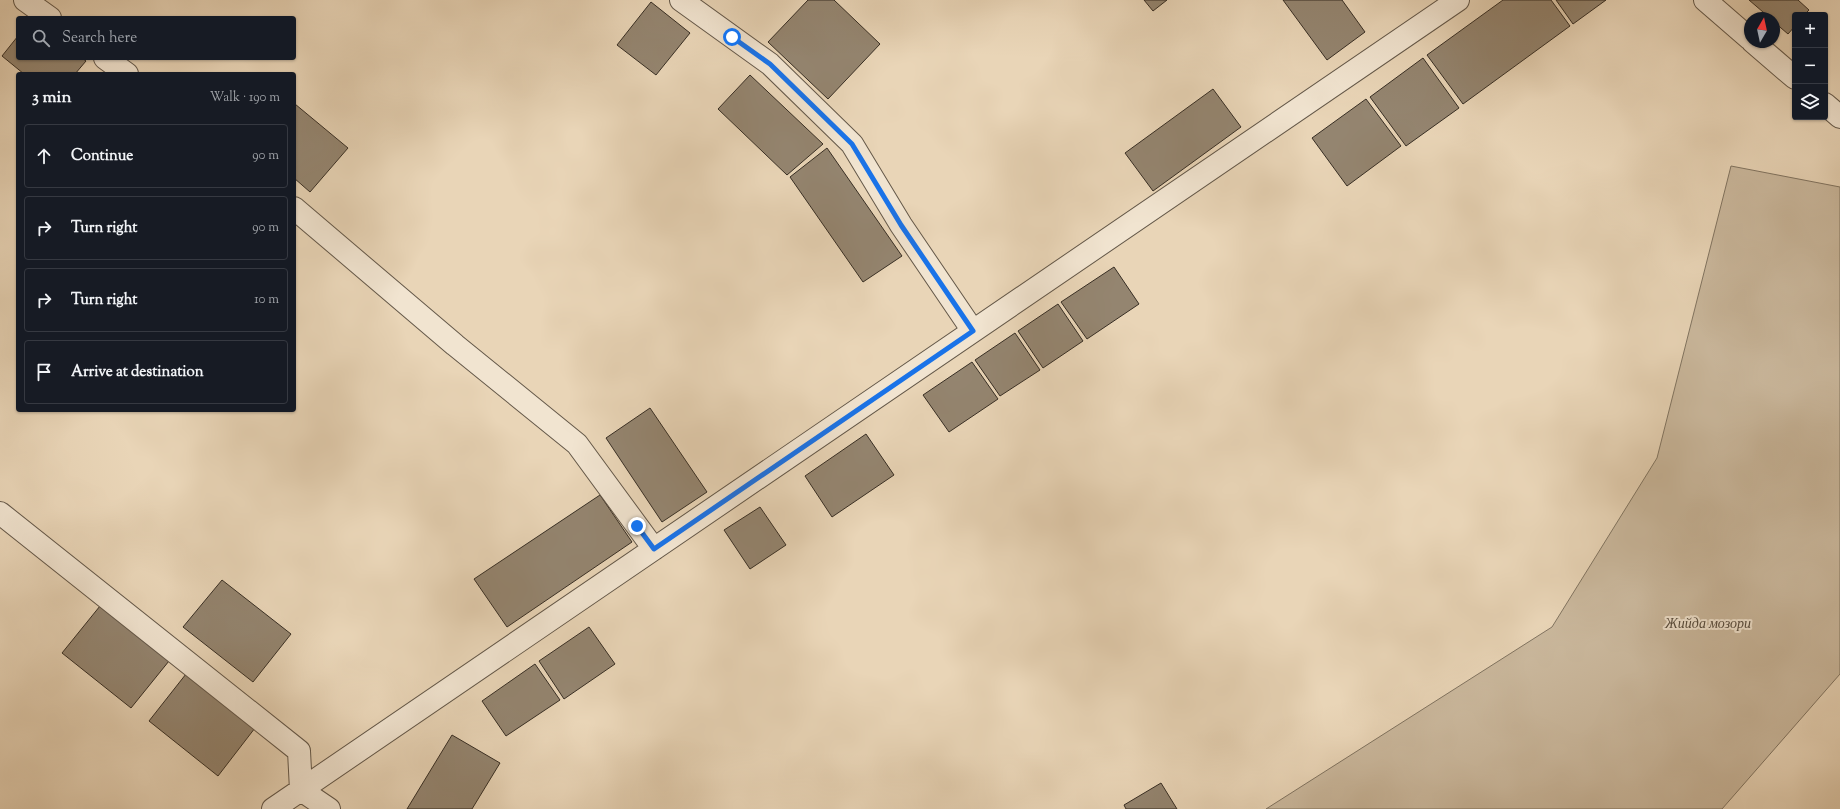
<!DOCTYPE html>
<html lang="en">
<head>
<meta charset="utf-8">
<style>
	:root { --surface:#171b24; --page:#20242c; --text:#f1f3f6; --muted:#9ea1a6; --line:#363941 }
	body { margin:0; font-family:"Sorts Mill Goudy",serif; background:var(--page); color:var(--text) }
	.controls { position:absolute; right:12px; top:12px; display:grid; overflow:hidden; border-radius:4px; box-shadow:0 1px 3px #0004 }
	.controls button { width:36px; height:36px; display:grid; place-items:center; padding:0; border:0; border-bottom:1px solid var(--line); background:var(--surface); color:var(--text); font:20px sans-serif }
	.compass { position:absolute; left:1744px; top:12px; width:36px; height:36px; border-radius:50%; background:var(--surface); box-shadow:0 1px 3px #0004; rotate:9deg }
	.stop { position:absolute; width:12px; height:12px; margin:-9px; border:3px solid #1a73e8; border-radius:50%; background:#fff }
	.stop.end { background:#1a73e8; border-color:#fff; box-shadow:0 1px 4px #0008 }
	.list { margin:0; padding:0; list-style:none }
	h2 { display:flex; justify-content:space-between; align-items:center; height:52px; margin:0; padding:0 16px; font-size:17px }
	h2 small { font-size:13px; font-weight:400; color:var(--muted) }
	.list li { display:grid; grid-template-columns:26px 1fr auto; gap:12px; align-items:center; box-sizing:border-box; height:64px; margin:0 8px 8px; padding:0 8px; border:1px solid var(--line); border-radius:4px }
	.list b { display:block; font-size:15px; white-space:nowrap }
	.list em { font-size:13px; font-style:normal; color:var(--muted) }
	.icon { flex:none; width:22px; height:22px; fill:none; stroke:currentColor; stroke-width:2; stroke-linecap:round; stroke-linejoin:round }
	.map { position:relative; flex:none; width:1840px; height:809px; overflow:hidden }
	.search { position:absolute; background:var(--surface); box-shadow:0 1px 3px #0004; left:16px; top:16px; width:280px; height:44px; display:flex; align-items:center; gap:10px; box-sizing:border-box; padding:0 14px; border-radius:4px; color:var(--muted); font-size:15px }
	.panel { position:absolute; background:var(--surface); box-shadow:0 1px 3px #0004; left:16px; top:72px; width:280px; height:340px; border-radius:4px }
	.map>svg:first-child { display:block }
	.green { fill:#cbb99e; stroke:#817461 }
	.building { fill:#948570; stroke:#372e24 }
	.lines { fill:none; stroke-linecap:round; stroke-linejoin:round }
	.minor-casing { stroke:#645849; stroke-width:24 }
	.minor { stroke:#f1e4d0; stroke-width:22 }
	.route { stroke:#1a73e8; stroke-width:5 }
	.labels { text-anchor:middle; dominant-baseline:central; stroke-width:4; stroke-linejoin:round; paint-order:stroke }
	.park-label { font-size:14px; font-style:italic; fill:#554a3c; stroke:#f1e4d0 }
</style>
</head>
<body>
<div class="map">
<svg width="1840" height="809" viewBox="0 0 1840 809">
	<rect width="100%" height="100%" fill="#e9d5b7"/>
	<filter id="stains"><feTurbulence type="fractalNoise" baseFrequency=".005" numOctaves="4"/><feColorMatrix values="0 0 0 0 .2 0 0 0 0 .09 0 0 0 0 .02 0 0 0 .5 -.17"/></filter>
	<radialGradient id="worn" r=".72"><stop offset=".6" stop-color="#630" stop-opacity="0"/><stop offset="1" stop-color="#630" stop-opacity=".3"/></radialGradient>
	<!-- green -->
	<path class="green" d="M1731,166L1840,187V674L1722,809H1266L1552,627L1657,458Z"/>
	<!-- building -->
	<path class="building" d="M808,0H834L880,44L828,99L768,42Z
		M1144,0H1167L1153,11Z
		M1283,0H1342L1365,32L1327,60Z
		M1503,0H1551L1570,26L1463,104L1427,55Z
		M1556,0H1606L1573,24Z
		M1749,0H1798L1809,10L1804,15H1795V26L1788,34L1774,22V18H1770Z
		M651,2L690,33L656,75L617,45Z
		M18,36V58H82L86,61L75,74H24L2,56Z
		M1423,58L1459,108L1406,146L1370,97Z
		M750,75L823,144L787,175L718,109Z
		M1213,89L1241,127L1153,191L1125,153Z
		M1366,99L1401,146L1347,186L1312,138Z
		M295,104L348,148L310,192L294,178Z
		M827,148L902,256L863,282L790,177Z
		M1114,267L1139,304L1087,339L1061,302Z
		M1058,304L1083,341L1043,368L1018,331Z
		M1015,333L1040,370L1000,396L975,360Z
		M972,362L998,399L949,432L923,395Z
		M650,408L707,492L662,522L606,438Z
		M866,434L894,475L832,517L805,476Z
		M600,495L632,542L507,627L474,579Z
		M760,507L786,545L750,569L724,530Z
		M222,580L291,634L253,682L183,627Z
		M100,606L169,661L131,708L62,653Z
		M589,627L615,664L564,699L539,661Z
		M535,664L560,700L506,736L482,701Z
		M186,674L255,728L218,776L149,721Z
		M452,735L500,763L472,809H407Z
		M1161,783L1177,809H1126L1124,805Z"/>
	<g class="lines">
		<defs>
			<path id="minor" d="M25,0L50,18
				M681,0L770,64L852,144L901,225L973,331
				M1705,0L1750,39
				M1753,42L1795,78
				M105,58L127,74
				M1825,104L1840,117
				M294,208L455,345L577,444L654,549
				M0,513L299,751L301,790L329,809
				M273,809L1458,0"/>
		</defs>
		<!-- minor casing -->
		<use href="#minor" class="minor-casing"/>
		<!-- minor -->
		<use href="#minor" class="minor"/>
	</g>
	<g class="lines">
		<!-- route -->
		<path class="route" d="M637,526L654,549L973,331L901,225L852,144L770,64L732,37"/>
	</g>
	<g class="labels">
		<!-- park labels -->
		<g class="park-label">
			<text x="1708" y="625">Жийда мозори</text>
		</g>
	</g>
	<rect width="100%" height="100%" filter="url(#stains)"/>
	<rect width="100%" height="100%" fill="url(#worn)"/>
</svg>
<div class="controls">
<button>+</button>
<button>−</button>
<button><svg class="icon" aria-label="layers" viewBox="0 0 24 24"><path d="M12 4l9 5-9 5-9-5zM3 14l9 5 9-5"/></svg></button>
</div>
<svg class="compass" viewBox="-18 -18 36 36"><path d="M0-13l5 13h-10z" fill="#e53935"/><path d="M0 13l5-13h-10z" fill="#9ea1a6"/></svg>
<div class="stop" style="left:732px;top:37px"></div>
<div class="stop end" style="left:637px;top:526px"></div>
<div class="search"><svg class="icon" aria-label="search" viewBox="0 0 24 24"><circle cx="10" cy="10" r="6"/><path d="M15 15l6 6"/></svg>Search here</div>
<section class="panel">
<h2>3 min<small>Walk · 190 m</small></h2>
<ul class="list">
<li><svg class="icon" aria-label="ahead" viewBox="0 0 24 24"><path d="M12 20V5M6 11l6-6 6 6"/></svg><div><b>Continue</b></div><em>90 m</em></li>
<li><svg class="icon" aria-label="right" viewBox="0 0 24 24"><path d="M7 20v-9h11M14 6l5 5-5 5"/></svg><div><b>Turn right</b></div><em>90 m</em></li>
<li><svg class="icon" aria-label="right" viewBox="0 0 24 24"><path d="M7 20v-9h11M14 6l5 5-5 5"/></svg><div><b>Turn right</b></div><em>10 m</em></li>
<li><svg class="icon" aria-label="arrive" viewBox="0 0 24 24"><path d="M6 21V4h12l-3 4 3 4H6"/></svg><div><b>Arrive at destination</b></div></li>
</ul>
</section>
</div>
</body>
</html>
